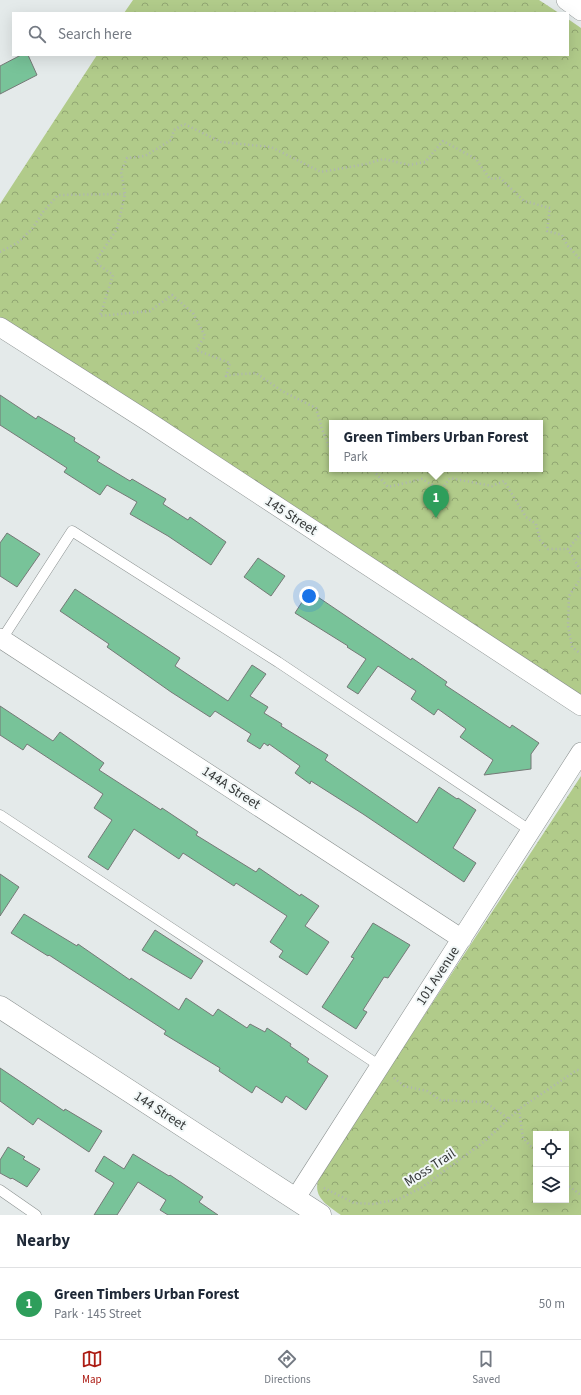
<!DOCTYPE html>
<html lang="en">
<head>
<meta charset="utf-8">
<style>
	:root { --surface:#fff; --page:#f2f2f3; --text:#1f2937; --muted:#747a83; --line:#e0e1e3; --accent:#ac1b13 }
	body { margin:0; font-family:"Source Sans 3",sans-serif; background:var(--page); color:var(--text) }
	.controls { position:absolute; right:12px; bottom:12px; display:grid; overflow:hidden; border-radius:0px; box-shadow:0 4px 16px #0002 }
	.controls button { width:36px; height:36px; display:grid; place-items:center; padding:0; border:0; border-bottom:1px solid var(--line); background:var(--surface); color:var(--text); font:20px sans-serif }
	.you { position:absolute; left:309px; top:596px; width:14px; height:14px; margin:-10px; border:3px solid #fff; border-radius:50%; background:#1a73e8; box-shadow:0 0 0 6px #1a73e833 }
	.badge { display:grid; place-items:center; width:26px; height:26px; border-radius:50%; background:var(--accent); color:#fff; font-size:13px; font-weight:700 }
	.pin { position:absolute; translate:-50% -33px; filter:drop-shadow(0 1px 2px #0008) }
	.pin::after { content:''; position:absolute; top:21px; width:14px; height:12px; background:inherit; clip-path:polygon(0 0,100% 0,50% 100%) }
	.popup { position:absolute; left:329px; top:420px; width:214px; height:52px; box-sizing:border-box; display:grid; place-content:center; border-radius:0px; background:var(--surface); filter:drop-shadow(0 1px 3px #0005); font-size:13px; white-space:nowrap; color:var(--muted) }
	.popup b { font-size:15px; color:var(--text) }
	.popup::after { content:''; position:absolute; left:50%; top:100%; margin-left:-8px; border:8px solid transparent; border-top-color:var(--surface) }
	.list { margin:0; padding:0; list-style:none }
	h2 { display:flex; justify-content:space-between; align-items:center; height:52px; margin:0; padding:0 16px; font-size:17px }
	h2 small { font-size:13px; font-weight:400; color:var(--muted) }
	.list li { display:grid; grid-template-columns:26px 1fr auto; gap:12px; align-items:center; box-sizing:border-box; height:72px; padding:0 16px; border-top:1px solid var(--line) }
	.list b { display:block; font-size:15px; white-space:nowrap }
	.list p { margin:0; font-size:13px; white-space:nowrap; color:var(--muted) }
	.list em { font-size:13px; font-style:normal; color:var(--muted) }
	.icon { flex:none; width:22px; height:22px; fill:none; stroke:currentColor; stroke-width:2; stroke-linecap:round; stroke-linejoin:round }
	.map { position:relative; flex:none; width:581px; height:1215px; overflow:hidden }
	.search { position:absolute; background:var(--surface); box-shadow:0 4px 16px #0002; left:12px; right:12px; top:12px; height:44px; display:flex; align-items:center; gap:10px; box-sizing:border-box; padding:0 14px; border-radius:0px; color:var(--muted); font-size:15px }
	.sheet { height:124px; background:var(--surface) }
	nav { display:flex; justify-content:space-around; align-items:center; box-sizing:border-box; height:56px; border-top:1px solid var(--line); background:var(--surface); font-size:11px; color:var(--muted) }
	nav a { display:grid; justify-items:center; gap:2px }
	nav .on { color:var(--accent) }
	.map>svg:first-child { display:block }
	.park { fill:url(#park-crowns); fill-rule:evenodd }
	.building { fill:#78c399; stroke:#757977 }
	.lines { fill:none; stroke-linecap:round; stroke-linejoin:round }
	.service-casing { stroke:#8b9190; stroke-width:11 }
	.minor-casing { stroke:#8b9190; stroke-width:20 }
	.secondary-casing { stroke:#8b9190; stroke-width:23 }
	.path { stroke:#afb4b4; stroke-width:2.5; stroke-dasharray:1 3; stroke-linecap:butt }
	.service { stroke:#fff; stroke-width:10 }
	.minor { stroke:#fff; stroke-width:19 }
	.secondary { stroke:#fff; stroke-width:22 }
	.labels { text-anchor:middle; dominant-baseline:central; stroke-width:4; stroke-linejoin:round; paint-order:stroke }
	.street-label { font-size:14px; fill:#353838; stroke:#f1f7f7 }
</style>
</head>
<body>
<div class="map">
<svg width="581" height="1215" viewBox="0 0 581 1215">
	<defs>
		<pattern id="park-crowns" width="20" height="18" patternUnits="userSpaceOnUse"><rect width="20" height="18" fill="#b1cb8a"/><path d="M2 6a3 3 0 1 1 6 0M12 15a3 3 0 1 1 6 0" fill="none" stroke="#91a672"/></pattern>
	</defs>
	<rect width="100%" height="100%" fill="#e4eaea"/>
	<!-- park -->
	<path class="park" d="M133,0H539L559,13H124Z
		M568,19L581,28V714L0,322V204L97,55H568ZM332,423H540V469H332Z
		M581,776V1215H341C330,1207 313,1198 318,1181C319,1176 323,1171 325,1167ZM536,1134H566V1200H536Z"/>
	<!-- building -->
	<path class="building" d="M21,55H28L37,75L0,94V66Z
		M0,395L36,419L38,416L75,438L74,441L100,457L97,461L130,481L132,479L166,499L163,504L188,520L190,517L226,542L211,565L168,536L130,514L137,502L107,485L100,495L64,472L67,468L0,425Z
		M7,533L40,554L17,587L0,576V543Z
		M258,558L285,576L271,596L244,577Z
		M75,589L180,658L175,666L228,701L252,665L266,674L250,696L268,707L264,713L282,724L281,726L328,755L325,760L417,823L439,787L457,799L458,798L476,810L453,848L476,863L464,882L363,814L311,781L310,784L295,773L300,766L269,744L268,746L264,743L260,749L247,741L251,734L215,711L210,717L171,692L107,647L109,644L60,611Z
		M309,591L411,660L412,658L447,682L445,685L510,728L512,725L539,743L531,754V769L484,775L493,760L460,737L466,729L438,709L434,715L411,699L416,691L378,666L358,694L347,687L366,659L347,647L348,646L295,613Z
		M0,706L53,741L60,732L104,763L99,770L161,810L162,808L198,832L196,835L256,872L259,868L300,896L301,894L319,906L305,926L329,942L307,975L279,957L283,951L270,942L287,916L236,883L234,886L183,853L179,859L134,829L108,870L88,857L112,820L94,808L103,794L27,744L23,750L0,735Z
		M0,874L19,887L0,916Z
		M24,914L77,946L78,944L130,980L131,978L179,1010L186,998L213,1016L218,1009L247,1028L250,1024L265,1032L267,1028L291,1044L290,1046L309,1059L307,1062L328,1076L306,1110L286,1096L282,1103L256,1086L252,1093L219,1071L220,1068L164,1034L166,1031L49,955L48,956L11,933Z
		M373,923L410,945L388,978L384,977L363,1010L367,1012L356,1029L322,1007L354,958L351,957Z
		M155,930L203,961L191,979L142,950Z
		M0,1068L64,1111L65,1109L102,1131L89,1152L38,1118L33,1125L0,1101Z
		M8,1147L25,1157L23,1159L40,1169L27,1187L12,1178L11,1179L0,1173V1160Z
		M133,1154L169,1176L170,1175L203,1197L199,1202L218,1215H168L160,1210L166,1200L138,1182L117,1215H94L114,1183L95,1171L104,1156L124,1169Z"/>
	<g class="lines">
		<defs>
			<path id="service" d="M2,639L72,531L278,662L531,831
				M0,815L380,1066
				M0,1190L36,1215"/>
			<path id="minor" d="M566,0L581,11
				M0,327L149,422L581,706
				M0,638L462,939
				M295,1199L581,752"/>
			<path id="secondary" d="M0,1007L320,1215"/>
		</defs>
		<!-- service casing -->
		<use href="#service" class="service-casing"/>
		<!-- minor casing -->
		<use href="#minor" class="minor-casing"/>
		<!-- secondary casing -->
		<use href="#secondary" class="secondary-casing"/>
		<!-- path -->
		<path class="path" d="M0,252L17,243L32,229L43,212L58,195L125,194
			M332,454L322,429L316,408L282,391L256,373L229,375L226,376L230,363L196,350L205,336L193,313L172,295L150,311L100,316L113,275L95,262L117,229L125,194L121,172L127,158L145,156L171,140L174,130L184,124L221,142L271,147L321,172L366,164L383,159L410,165L425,162L443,141L476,159L490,179L500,178L524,201L550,208L547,231L562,235L567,245L581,260
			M370,469L373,470L388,487L422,479L441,490L450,478L492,486L504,481L526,517L536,524L540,540L548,549H568
			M581,533L568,549L581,571
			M581,578L569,596L568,626L572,647L581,654
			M394,1078L404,1086L427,1091L440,1100L485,1102L509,1119
			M519,1109L523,1138L536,1152
			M566,1184L581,1195
			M324,1188L354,1203L374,1204L399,1199L421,1188L485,1141L519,1109L577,1070L581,1071"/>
		<!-- service -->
		<use href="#service" class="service"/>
		<!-- minor -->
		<use href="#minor" class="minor"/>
		<!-- secondary -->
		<use href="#secondary" class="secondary"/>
	</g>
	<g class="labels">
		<!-- street labels -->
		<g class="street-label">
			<text transform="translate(291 516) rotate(33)">145 Street</text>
			<text transform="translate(231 788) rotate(33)">144A Street</text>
			<text transform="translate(438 976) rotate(-57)">101 Avenue</text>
			<text transform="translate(160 1111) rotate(33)">144 Street</text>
			<text transform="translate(430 1168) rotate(-33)">Moss Trail</text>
		</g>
	</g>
</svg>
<div class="controls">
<button><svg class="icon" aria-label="locate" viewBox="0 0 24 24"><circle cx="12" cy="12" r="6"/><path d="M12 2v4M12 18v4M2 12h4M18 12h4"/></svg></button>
<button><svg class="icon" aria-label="layers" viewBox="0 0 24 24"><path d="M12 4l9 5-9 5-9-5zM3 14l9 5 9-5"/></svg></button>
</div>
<div class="you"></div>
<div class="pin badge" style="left:436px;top:518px;background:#2e9e5b">1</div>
<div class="popup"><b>Green Timbers Urban Forest</b>Park</div>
<div class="search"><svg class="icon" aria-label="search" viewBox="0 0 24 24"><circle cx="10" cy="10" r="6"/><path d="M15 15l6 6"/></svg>Search here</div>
</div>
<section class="sheet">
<h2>Nearby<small></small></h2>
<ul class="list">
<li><span class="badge" style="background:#2e9e5b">1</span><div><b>Green Timbers Urban Forest</b><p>Park · 145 Street</p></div><em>50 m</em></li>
</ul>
</section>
<nav>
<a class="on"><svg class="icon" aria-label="map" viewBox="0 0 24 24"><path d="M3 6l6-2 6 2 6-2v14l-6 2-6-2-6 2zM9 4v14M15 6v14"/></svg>Map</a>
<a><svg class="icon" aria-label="directions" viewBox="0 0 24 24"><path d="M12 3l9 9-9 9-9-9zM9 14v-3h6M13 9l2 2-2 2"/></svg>Directions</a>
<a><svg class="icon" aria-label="saved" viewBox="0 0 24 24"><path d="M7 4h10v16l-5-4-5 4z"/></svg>Saved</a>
</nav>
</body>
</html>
